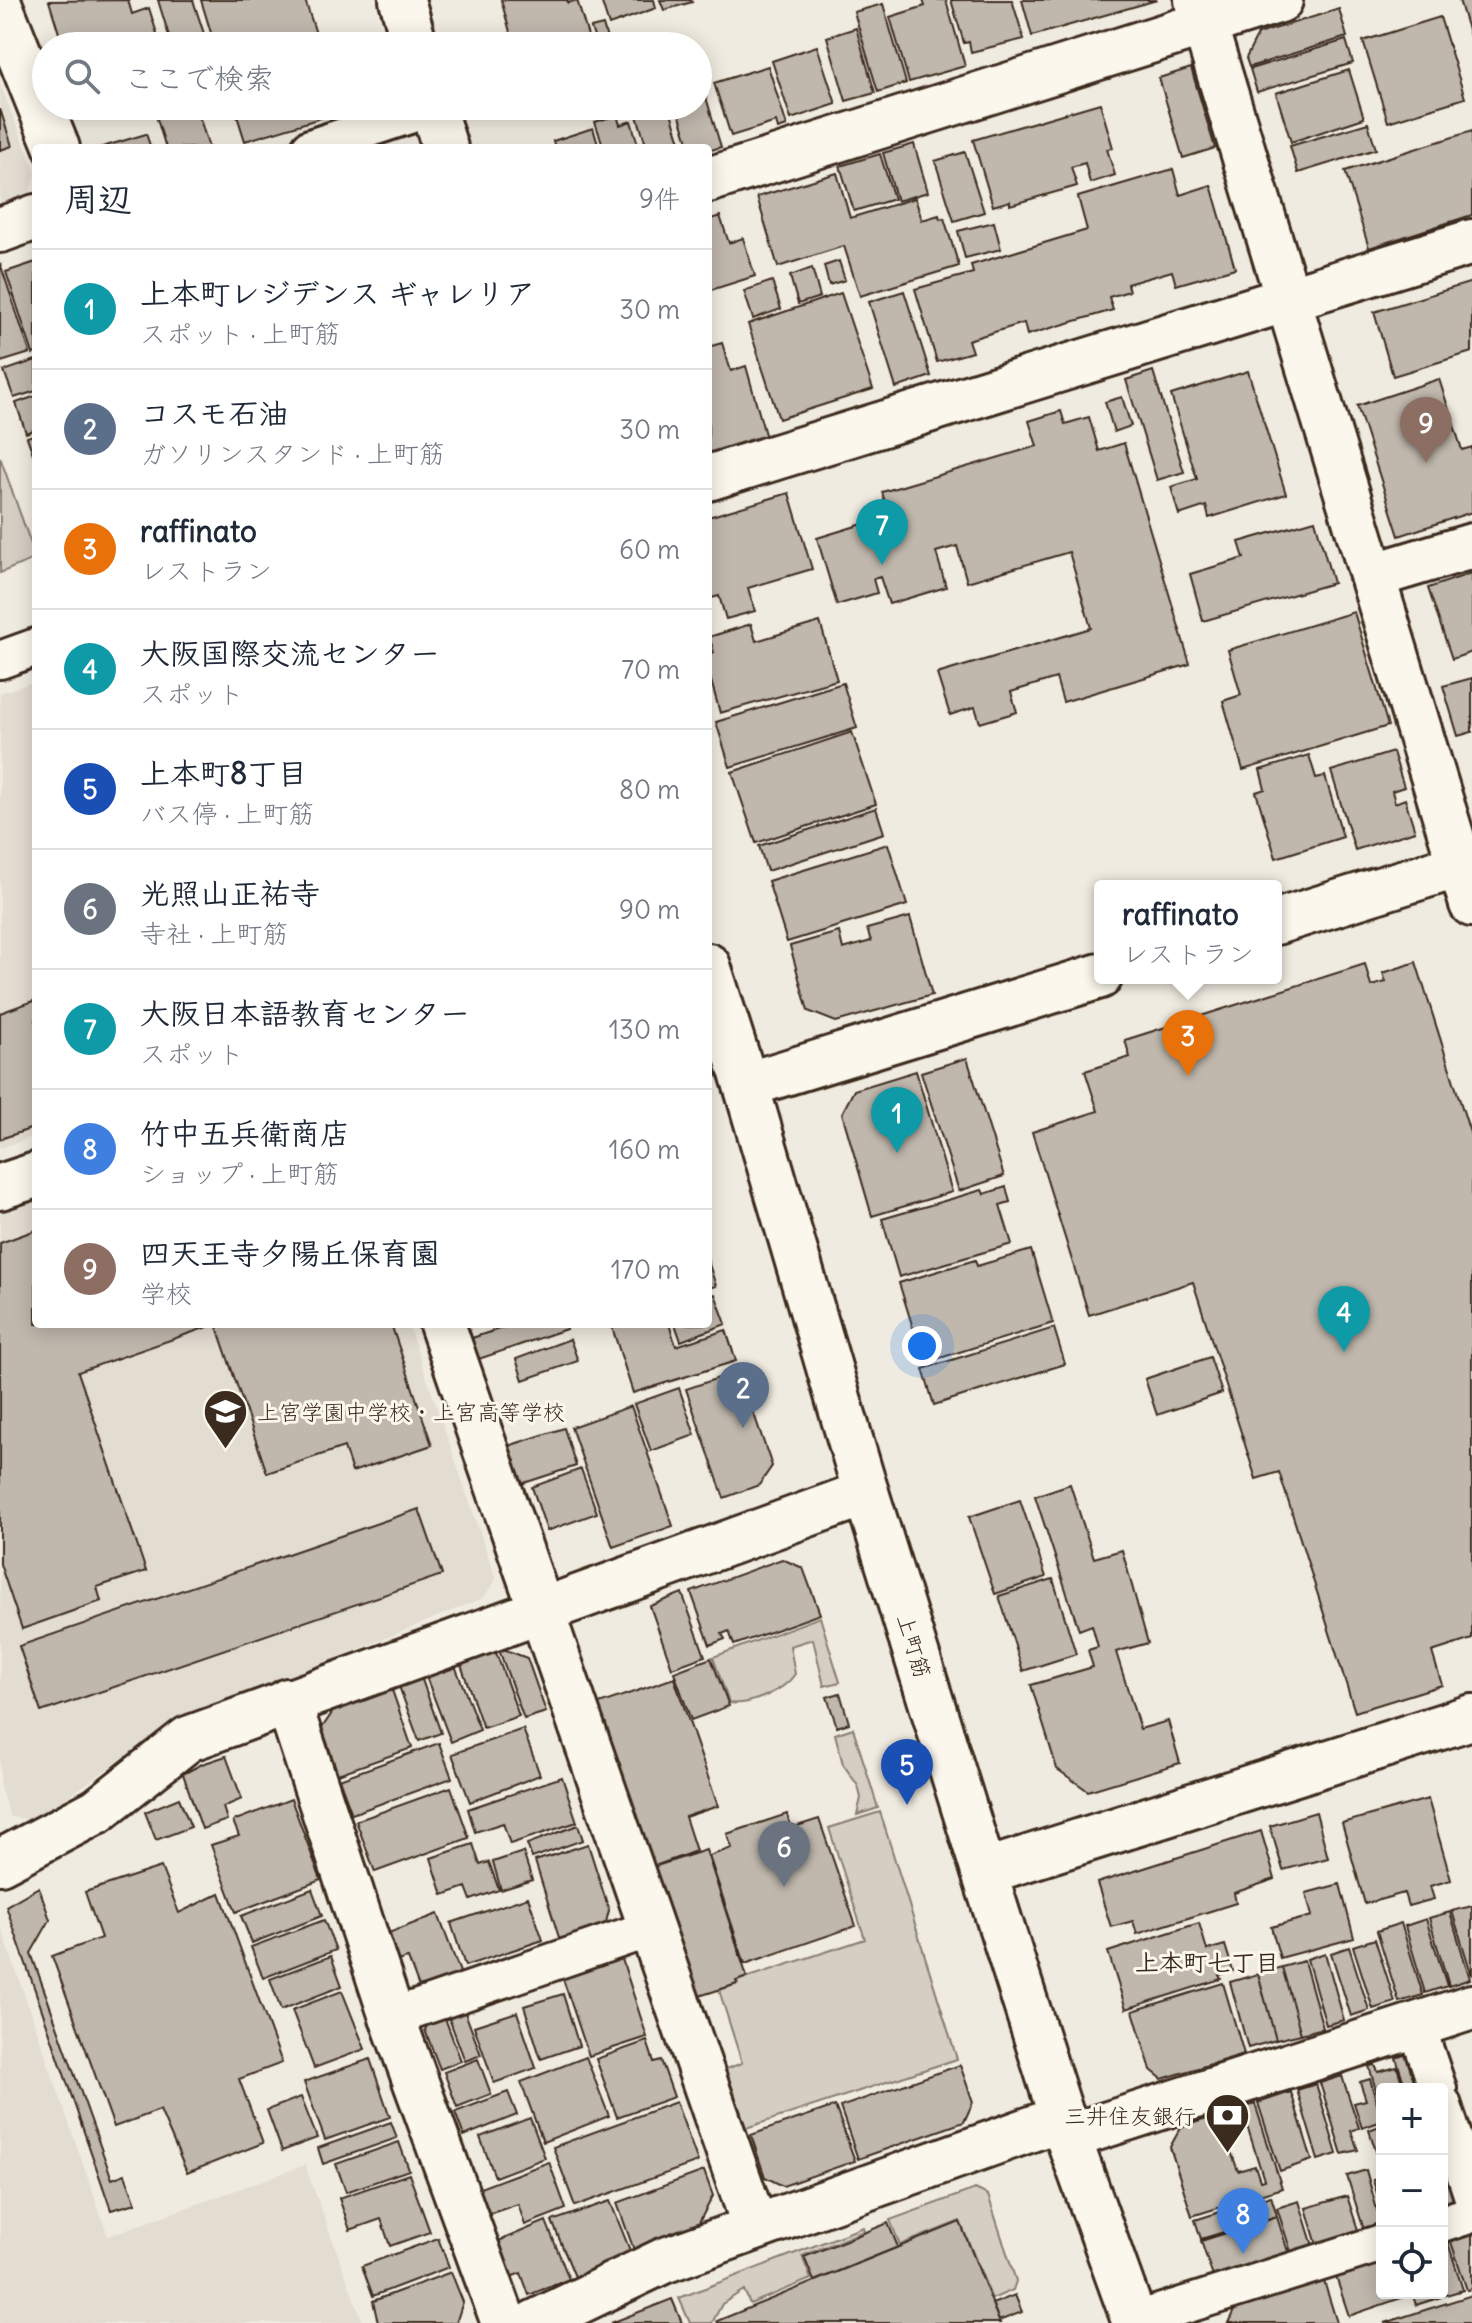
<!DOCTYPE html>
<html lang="ja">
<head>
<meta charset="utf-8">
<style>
	:root { --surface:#fff; --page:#f6f6f7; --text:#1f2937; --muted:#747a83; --line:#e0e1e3; --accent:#d93025 }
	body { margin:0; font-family:Delius,"Klee One",sans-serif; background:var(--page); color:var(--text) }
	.controls { position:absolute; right:24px; bottom:24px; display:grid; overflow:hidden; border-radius:8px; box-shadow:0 4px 20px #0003 }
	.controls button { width:72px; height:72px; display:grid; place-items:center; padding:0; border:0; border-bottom:2px solid var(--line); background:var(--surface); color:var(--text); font:40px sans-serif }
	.you { position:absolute; left:922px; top:1346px; width:28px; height:28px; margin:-20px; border:6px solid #fff; border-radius:50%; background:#1a73e8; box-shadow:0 0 0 12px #1a73e833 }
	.badge { display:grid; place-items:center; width:52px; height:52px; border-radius:50%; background:var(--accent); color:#fff; font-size:26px; font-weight:700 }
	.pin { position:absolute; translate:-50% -66px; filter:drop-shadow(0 2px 4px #0008) }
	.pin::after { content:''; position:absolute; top:42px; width:28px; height:24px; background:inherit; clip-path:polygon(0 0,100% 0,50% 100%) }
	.popup { position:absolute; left:1094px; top:880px; width:188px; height:104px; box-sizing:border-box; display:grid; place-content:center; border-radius:8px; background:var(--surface); filter:drop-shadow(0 2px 6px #0005); font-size:26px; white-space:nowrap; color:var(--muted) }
	.popup b { font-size:30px; color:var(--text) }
	.popup::after { content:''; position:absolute; left:50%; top:100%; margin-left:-16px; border:16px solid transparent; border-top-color:var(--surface) }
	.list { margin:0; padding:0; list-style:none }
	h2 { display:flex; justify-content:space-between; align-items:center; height:104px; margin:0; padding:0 32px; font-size:34px }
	h2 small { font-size:26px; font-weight:400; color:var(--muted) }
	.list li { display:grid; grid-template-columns:52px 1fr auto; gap:24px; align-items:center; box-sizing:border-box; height:120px; padding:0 32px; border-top:2px solid var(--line) }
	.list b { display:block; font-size:30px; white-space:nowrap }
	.list p { margin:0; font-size:26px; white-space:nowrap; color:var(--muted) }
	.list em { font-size:26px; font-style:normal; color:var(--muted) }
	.icon { flex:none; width:44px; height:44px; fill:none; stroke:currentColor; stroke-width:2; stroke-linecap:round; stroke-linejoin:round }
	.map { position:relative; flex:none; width:1472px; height:2323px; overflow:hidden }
	.search { position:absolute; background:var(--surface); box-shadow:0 4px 20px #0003; left:32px; top:32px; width:680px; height:88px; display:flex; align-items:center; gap:20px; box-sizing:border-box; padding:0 28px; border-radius:44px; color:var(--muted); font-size:30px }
	.panel { position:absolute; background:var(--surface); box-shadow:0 4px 20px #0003; left:32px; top:144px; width:680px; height:1184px; border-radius:8px }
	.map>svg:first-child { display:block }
	.built { fill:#e2dcd1 }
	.green { fill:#d5cec3; stroke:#887c70; stroke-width:2 }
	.building { fill:#c0b8ad; stroke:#3b2a1e; stroke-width:2; fill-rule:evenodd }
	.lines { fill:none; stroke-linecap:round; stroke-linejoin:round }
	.street-casing { stroke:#3b2a1e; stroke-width:42 }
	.secondary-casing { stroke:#3b2a1e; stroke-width:50 }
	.primary-casing { stroke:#3b2a1e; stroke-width:50 }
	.street { stroke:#fbf7ec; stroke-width:36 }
	.secondary { stroke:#fbf7ec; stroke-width:44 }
	.primary { stroke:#fbf7ec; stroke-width:44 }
	.labels { text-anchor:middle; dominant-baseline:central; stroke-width:6; stroke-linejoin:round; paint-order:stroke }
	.poi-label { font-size:22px; fill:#3b2a1e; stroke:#fbf7ec; text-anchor:start }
	.street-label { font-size:22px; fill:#3b2a1e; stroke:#fbf7ec }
	.neighbourhood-label { font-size:24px; font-weight:bold; fill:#3b2a1e; stroke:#fbf7ec }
</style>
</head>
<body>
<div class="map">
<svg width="1472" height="2323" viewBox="0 0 1472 2323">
	<rect width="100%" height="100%" fill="#f0ebe0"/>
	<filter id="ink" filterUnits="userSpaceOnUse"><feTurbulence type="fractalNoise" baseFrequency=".0125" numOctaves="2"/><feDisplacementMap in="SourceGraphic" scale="16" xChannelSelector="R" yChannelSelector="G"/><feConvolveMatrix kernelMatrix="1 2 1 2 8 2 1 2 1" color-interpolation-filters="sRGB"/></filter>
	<g filter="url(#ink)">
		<!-- built -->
		<path class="built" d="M0,84L36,173L27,200L0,209Z
			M36,681V1136L0,1148V693Z
			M36,1195V1324H408L496,1579L483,1598L168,1727L34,1820L10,1817L0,1787V1207Z
			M0,1924L108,2236L305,2165L363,2323H0Z"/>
		<!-- green -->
		<path class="green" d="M0,457L36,558L0,573Z
			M820,1617L840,1682L824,1686L813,1639L790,1646L795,1674C784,1691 749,1706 729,1703L713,1657Z
			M853,1728L878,1808L857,1815L861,1798L858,1786L843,1764L835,1734Z
			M880,1812L957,2059L746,2128L726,2069L742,2063L719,1990L738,1984L737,1981L865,1939L829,1828Z
			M975,2189L988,2195L1016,2281L1013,2290L992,2299L960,2221L900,2245L890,2220Z
			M863,2227L864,2231L802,2256L811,2279L750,2304L744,2290L722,2304L712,2323H690L679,2298Z"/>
		<!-- building -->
		<path class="building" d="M128,0L132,14L149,8L158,37L149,40L151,46H63L49,1Z
			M158,0H193L206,40L188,46H172Z
			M201,0H305L320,46H215Z
			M501,0H567L568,3L577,0L591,46H514Z
			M601,0H654L656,8L609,25Z
			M660,0H691L692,2L664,10Z
			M923,0H946L965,66L909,82L890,17L925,6Z
			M951,0H1012L1024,39L971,52L969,42L964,43Z
			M1022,0H1157L1032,36Z
			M1459,0H1472V43Z
			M883,4L906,83L878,92L854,12Z
			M1339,9L1347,37L1249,67L1246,58L1258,34Z
			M1440,17L1465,98L1388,122L1363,41Z
			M603,25L609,46H597L591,28Z
			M856,28L875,93L846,101L827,37Z
			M647,37L649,46H619Z
			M1346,40L1353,63L1257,92L1250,69Z
			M817,46L836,104L791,119L772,61Z
			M768,66L787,126L778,129L776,122L731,136L714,83Z
			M1191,68L1215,148L1183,158L1159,78Z
			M1349,70L1364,118L1291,142L1276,93Z
			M705,94L721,147L708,151V148H690L677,106H698V97Z
			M1100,103L1113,148L1107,149L1115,175L1090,183L1085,163L1071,167L1077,186L1010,205V201L993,206L973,140Z
			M153,106H196L209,148H166Z
			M234,106H335L331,115L245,141Z
			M634,106H669L682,148H647Z
			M0,109L12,146L0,150Z
			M617,115L620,125L631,121L639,148H604L595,122Z
			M1368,123L1376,149L1298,173L1290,146Z
			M593,128L599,148H555L553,141Z
			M1472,131V215L1369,248L1345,171Z
			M146,134L151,148H99Z
			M914,144L928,192L897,201L883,153Z
			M965,152L984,212L954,221L935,161Z
			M880,154L894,199L854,211L840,166Z
			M1173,169L1180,195L1211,185L1235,268L1176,285L1172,271L1127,284L1129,291L1109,297L1113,310L1027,335L1024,323L968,340L972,352L937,362L915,289L973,273L971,265L1087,230L1078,197Z
			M837,173L850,218L915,198L922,220L939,215L940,219L944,218L959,266L860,296L844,246L778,267L757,197Z
			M720,216L729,243L743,238L755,276L708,291V220Z
			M994,222L1001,249L965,258L958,231Z
			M839,261L845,280L829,285L824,266Z
			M36,262V353L33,354L6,272Z
			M0,263L30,353L1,362L0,358Z
			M812,268L820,297L798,304L790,276Z
			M772,281L781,309L753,319L744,291Z
			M1472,282V352L1393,376L1374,312Z
			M904,291L931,376L896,388L869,302Z
			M841,293L873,389L779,419L748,324Z
			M722,343L731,371L746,366L766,438L708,455V347Z
			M36,360V391L14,398L4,371Z
			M1153,371L1184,472L1157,480L1126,380Z
			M1248,371L1286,494L1209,518L1206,506L1179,515L1171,487L1197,479L1171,395Z
			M1439,379L1462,450L1472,447V512L1399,536L1357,406Z
			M36,396V429L26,433L16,403Z
			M1122,397L1131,426L1114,432L1105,402Z
			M1061,411L1065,424L1089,417L1099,451L1124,443L1190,664L1063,702L1056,678L1011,692L1017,712L980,723L975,707L950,715L937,674L1091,628L1069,552L967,582L957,546L936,552L946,587L889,604L880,577L873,579L877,593L837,605L817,538L889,516L882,492L1037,446L1029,421Z
			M36,434V462L27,437Z
			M789,493L812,569L748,588L755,611L726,619L719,596L708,599V517Z
			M1315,520L1333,583L1203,621L1190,574L1244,558L1239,542Z
			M1472,573V652L1452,659L1428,588Z
			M1354,612L1388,726L1243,770L1223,701L1241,695L1228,650Z
			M820,622L837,680L720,713L708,670V654L714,652L709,637L751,624L756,641Z
			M1472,678V732L1458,736L1443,686Z
			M843,683L857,728L730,767L716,722Z
			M852,732L876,804L756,843L732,772Z
			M1393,752L1404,787L1392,791L1395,803L1405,799L1415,831L1355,850L1331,771Z
			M1309,755L1316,778L1325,776L1343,837L1276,858L1256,792L1265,789L1260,770Z
			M876,808L884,833L767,871L759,846Z
			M888,844L907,905L787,942L768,881Z
			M910,917L932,995L836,1022L808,1011L790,946L839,932L843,949L871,941L867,929Z
			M1416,962L1472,1139V1639L1432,1652L1442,1685L1355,1712L1279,1472L1256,1479L1193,1282L1089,1315L1032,1132L1098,1111L1085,1071L1130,1057L1125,1040L1365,964L1371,986L1386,982L1383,973Z
			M36,1000V1127L0,1139V1013Z
			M967,1058L1004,1176L959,1191L921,1072Z
			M916,1071L952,1192L872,1216L842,1113L854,1090Z
			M1006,1187L1010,1202L1000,1205L1012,1244L899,1277L882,1219L982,1190L984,1194Z
			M36,1230V1324H391L432,1445L352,1472L344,1447L267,1473L216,1324L78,1372L146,1571L97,1587L101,1601L22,1629L0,1564V1243Z
			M1031,1250L1053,1323L924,1363L899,1283L975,1260L977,1266Z
			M708,1261L716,1286L708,1288Z
			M715,1294L726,1324L681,1341L675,1324H708V1297Z
			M514,1324H565L566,1329L476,1360L469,1339Z
			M611,1324H669L676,1346L726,1330L736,1361L633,1393Z
			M1054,1328L1065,1364L934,1405L923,1369Z
			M570,1339L578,1361L523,1380L516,1359Z
			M1210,1357L1222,1393L1157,1415L1145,1379Z
			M739,1371L772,1466L759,1485L724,1498L686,1389Z
			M679,1388L695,1435L651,1451L634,1404Z
			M631,1406L673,1526L613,1547L571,1427Z
			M564,1428L576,1466L521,1484L508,1446Z
			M581,1469L597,1513L547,1531L532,1487Z
			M1070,1484L1094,1558L1122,1550L1148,1643L1116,1652L1140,1729L1168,1721L1180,1763L1088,1791L1057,1769L1031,1685L1093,1667L1088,1650L1098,1647L1092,1625L1079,1630L1035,1496Z
			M1020,1500L1046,1577L995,1594L969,1517Z
			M419,1509L442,1575L41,1712L19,1646Z
			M782,1559L803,1568L820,1614L734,1645L729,1631L722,1634L725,1639L710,1645L691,1592Z
			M1053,1579L1076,1654L1023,1671L999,1596Z
			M682,1593L705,1656L672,1668L650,1606Z
			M494,1647L519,1716L483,1728L459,1659Z
			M498,1647L527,1658L546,1712L524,1719Z
			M711,1658L729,1706L691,1720L674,1672Z
			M454,1663L480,1730L451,1742L425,1674Z
			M421,1677L441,1733L419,1741L399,1686Z
			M674,1678L718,1806L685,1817L696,1851L652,1867L596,1705Z
			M392,1690L412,1748L338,1774L322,1728L334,1710Z
			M840,1693L849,1723L837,1727L827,1697Z
			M523,1729L540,1775L470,1802L452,1754Z
			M439,1743L452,1778L352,1814L339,1779Z
			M226,1756L242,1799L223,1807L227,1820L202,1829L183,1774L202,1764Z
			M562,1777L577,1822L510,1844L503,1823L475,1832L468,1809Z
			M451,1787L469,1838L375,1872L356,1821Z
			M179,1798L191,1827L156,1840L145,1812Z
			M291,1799L321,1880L236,1912L211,1845L239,1836L233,1821Z
			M1428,1799L1451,1880L1430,1886L1434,1899L1408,1906L1404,1893L1365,1904L1342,1823Z
			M1316,1812L1328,1858L1283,1870L1270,1826Z
			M787,1814L791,1828L819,1819L856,1926L745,1964L709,1856L732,1848L727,1834Z
			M578,1825L583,1840L532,1858L527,1844Z
			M1261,1831L1275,1879L1234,1893L1236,1903L1137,1934L1133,1921L1111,1927L1097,1883Z
			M473,1844L480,1865L489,1862L499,1890L471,1900L466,1887L443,1895L431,1858Z
			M588,1844L609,1910L604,1931L561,1944L535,1861Z
			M706,1850L747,1977L736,1981L737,1984L696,1997L653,1867Z
			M523,1852L532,1880L501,1890L493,1862Z
			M161,1867L179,1913L220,1893L282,2063L239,2079L263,2143L187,2173L160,2110L114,2127L52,1956L101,1938L85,1892Z
			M1340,1884L1354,1938L1280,1958L1271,1927L1312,1916L1306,1893Z
			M39,1887L50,1920L31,1953L112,2179L125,2174L136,2203L111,2210L6,1906Z
			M312,1889L322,1916L252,1943L241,1916Z
			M528,1897L543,1940L465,1966L451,1923Z
			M1472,1906V1976L1452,1911Z
			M1450,1912L1470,1979L1449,1986L1429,1918Z
			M438,1914L461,1975L420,1990L408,1958L397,1961L386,1934Z
			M1426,1919L1447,1986L1425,1993L1405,1926Z
			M324,1920L336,1950L263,1978L251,1947Z
			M1199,1923L1207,1950L1225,1945L1233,1971L1219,1975L1221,1979L1126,2009L1108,1952Z
			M1401,1923L1423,1995L1399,2002L1377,1931Z
			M1375,1939L1395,2002L1373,2009L1353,1946Z
			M1349,1947L1369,2010L1351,2016L1331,1953Z
			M1325,1953L1344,2020L1326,2025L1307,1959Z
			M331,1956L342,1986L281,2010L270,1979Z
			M621,1956L647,2037L589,2056L562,1976Z
			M1304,1961L1323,2028L1301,2034L1282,1967Z
			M1282,1967L1301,2034L1276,2040L1258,1974Z
			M1258,1974L1276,2040L1248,2048L1230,1982Z
			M1223,1983L1244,2054L1162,2079L1151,2070L1133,2011Z
			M342,1991L365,2049L314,2068L292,2010Z
			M563,1994L579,2046L541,2059L524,2006Z
			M463,2007L481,2055L465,2061L447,2013Z
			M517,2012L536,2068L494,2083L474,2026Z
			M443,2013L461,2061L440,2069L425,2030L430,2018Z
			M647,2041L654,2062L661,2060L674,2097L617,2117L596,2059Z
			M1404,2055L1417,2063L1426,2089H1406L1396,2058Z
			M586,2057L609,2116L543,2142L521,2082Z
			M370,2059L390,2117L325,2140L304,2082Z
			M478,2059L491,2094L457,2107L444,2072Z
			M960,2065L973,2102L964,2122L858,2159L840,2107Z
			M1375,2065L1378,2072L1397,2067L1404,2089H1382V2111L1369,2066Z
			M1342,2076L1359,2128L1351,2131L1358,2150L1342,2154L1320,2083Z
			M1370,2079L1382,2121L1362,2128L1354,2103L1366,2100L1360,2082Z
			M1316,2084L1337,2154L1318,2160L1297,2090Z
			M508,2092L517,2115L464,2136L455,2112Z
			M1291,2092L1312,2160L1280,2171L1258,2103Z
			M301,2097L317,2138L282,2151L267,2110Z
			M676,2102L698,2162L575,2206L553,2147Z
			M1255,2104L1282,2188L1192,2216L1170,2147L1181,2127ZM1246,2122L1264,2180L1260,2181L1255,2166L1238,2171L1223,2129Z
			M835,2106L855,2161L783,2186L765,2177L751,2135Z
			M530,2118L545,2158L495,2177L480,2137Z
			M391,2122L397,2138L323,2164L318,2148Z
			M1382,2125V2156L1378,2157L1369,2130Z
			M399,2142L409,2170L346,2192L336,2164Z
			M1442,2158L1464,2198L1442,2205Z
			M549,2162L566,2209L525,2225L518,2204L489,2214L480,2188Z
			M1366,2170L1382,2228L1365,2233L1347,2176Z
			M704,2171L713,2196L696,2228L634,2250L617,2203Z
			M409,2174L430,2232L390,2246L381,2219L350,2230L339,2198Z
			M1382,2178V2210L1373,2180Z
			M1271,2196L1277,2216L1201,2239L1195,2220Z
			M1347,2196L1359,2233L1317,2245L1306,2208Z
			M610,2201L631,2253L575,2277L552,2221Z
			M1299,2201L1313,2246L1291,2252L1277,2208Z
			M1277,2217L1290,2258L1220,2280L1212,2274L1201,2241Z
			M546,2221L569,2279L529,2295L521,2273L508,2278L494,2243Z
			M960,2222L1000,2323H718L717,2321Z
			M888,2223L898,2247L814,2281L804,2257Z
			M1472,2231V2289L1467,2290L1449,2236Z
			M1446,2236L1463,2290L1443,2296L1442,2237Z
			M438,2238L449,2267L373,2296L362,2266Z
			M1382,2256V2293H1409L1410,2295L1349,2316L1334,2271Z
			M451,2272L463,2302L456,2323H378L373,2301Z
			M1323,2278L1337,2323H1228L1236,2306Z
			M1412,2293H1440L1441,2297L1416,2305Z
			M1015,2295L1022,2312L999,2321L992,2304Z
			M1472,2295V2323H1384Z
			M672,2299L682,2323H611Z"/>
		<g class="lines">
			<defs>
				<path id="street" d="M310,148L433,107
					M0,660L36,647
					M392,2017L649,1929
					M1416,2024L1438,2089
					M1442,2103L1472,2194
					M1442,2224L1472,2214
					M1134,2321L1382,2243"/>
				<path id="secondary" d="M1197,0L1472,904
					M0,6L57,148
					M708,180L1280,0
					M0,230L36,217
					M708,478L1472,242
					M1372,576L1472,546
					M1276,922L1472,861
					M746,1085L1100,976
					M0,1187L36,1175
					M442,1324L755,2227
					M288,1701L392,2017L504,2323
					M0,1862L97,1811L188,1739L866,1493
					M984,1872L1472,1717
					M1068,2137L1472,2007
					M534,2323L663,2261L1062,2118"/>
				<path id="primary" d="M402,0L415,46
					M432,106L445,148
					M708,966L746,1085L860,1473L984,1872L1068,2137L1135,2323"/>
			</defs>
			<!-- street casing -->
			<use href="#street" class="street-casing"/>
			<!-- secondary casing -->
			<use href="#secondary" class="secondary-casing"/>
			<!-- primary casing -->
			<use href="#primary" class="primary-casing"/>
			<!-- street -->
			<use href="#street" class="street"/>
			<!-- secondary -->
			<use href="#secondary" class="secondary"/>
			<!-- primary -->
			<use href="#primary" class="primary"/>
		</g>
	</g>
	<!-- icons -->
	<defs>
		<symbol id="school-pin" viewBox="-11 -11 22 30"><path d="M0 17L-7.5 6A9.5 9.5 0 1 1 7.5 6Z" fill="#3b2a1e" stroke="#fbf7ec"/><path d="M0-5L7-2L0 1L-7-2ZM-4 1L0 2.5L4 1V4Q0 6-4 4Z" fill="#fff"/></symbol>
		<symbol id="bank-pin" viewBox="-11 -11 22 30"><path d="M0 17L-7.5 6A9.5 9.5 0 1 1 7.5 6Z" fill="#3b2a1e" stroke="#fbf7ec"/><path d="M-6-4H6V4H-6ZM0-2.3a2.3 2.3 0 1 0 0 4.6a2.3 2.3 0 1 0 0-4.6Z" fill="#fff"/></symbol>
	</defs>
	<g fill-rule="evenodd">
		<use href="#school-pin" x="200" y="1386" width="51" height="69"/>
		<use href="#bank-pin" x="1202" y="2090" width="51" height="69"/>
	</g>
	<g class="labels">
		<!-- poi labels -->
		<g class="poi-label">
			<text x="257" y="1412">上宮学園中学校・上宮高等学校</text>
			<text x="1196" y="2116" text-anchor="end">三井住友銀行</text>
		</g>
		<!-- street labels -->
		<g class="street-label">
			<text transform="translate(914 1646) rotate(73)">上町筋</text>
		</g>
		<!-- neighbourhood labels -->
		<g class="neighbourhood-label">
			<text x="1207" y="1962">上本町七丁目</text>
		</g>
	</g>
</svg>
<div class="controls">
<button>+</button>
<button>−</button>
<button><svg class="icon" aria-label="locate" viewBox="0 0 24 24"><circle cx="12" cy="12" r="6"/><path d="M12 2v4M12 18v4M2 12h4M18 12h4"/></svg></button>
</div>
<div class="you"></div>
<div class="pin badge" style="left:897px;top:1153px;background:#0f9aa8">1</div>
<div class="pin badge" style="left:743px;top:1428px;background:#5c6f8a">2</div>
<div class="pin badge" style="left:1188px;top:1076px;background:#e8710a">3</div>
<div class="popup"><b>raffinato</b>レストラン</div>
<div class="pin badge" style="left:1344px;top:1352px;background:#0f9aa8">4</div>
<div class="pin badge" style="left:907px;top:1805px;background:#1a4fb4">5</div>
<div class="pin badge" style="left:784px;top:1887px;background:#6b7280">6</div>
<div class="pin badge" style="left:882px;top:565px;background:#0f9aa8">7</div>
<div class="pin badge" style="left:1243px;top:2254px;background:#3f7fe0">8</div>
<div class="pin badge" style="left:1426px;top:463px;background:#8d6e63">9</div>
<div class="search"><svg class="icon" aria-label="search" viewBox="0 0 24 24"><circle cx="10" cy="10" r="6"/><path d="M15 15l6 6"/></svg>ここで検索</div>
<section class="panel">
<h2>周辺<small>9件</small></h2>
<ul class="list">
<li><span class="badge" style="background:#0f9aa8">1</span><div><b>上本町レジデンス ギャレリア</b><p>スポット · 上町筋</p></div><em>30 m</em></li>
<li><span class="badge" style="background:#5c6f8a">2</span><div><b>コスモ石油</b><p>ガソリンスタンド · 上町筋</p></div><em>30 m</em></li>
<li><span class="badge" style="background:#e8710a">3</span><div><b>raffinato</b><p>レストラン</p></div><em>60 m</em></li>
<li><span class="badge" style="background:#0f9aa8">4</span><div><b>大阪国際交流センター</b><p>スポット</p></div><em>70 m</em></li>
<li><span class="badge" style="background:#1a4fb4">5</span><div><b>上本町8丁目</b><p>バス停 · 上町筋</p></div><em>80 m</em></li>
<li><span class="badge" style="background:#6b7280">6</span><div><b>光照山正祐寺</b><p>寺社 · 上町筋</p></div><em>90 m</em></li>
<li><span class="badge" style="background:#0f9aa8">7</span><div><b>大阪日本語教育センター</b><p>スポット</p></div><em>130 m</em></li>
<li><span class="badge" style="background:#3f7fe0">8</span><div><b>竹中五兵衛商店</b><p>ショップ · 上町筋</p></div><em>160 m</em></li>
<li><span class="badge" style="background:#8d6e63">9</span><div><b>四天王寺夕陽丘保育園</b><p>学校</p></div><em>170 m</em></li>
</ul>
</section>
</div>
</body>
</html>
